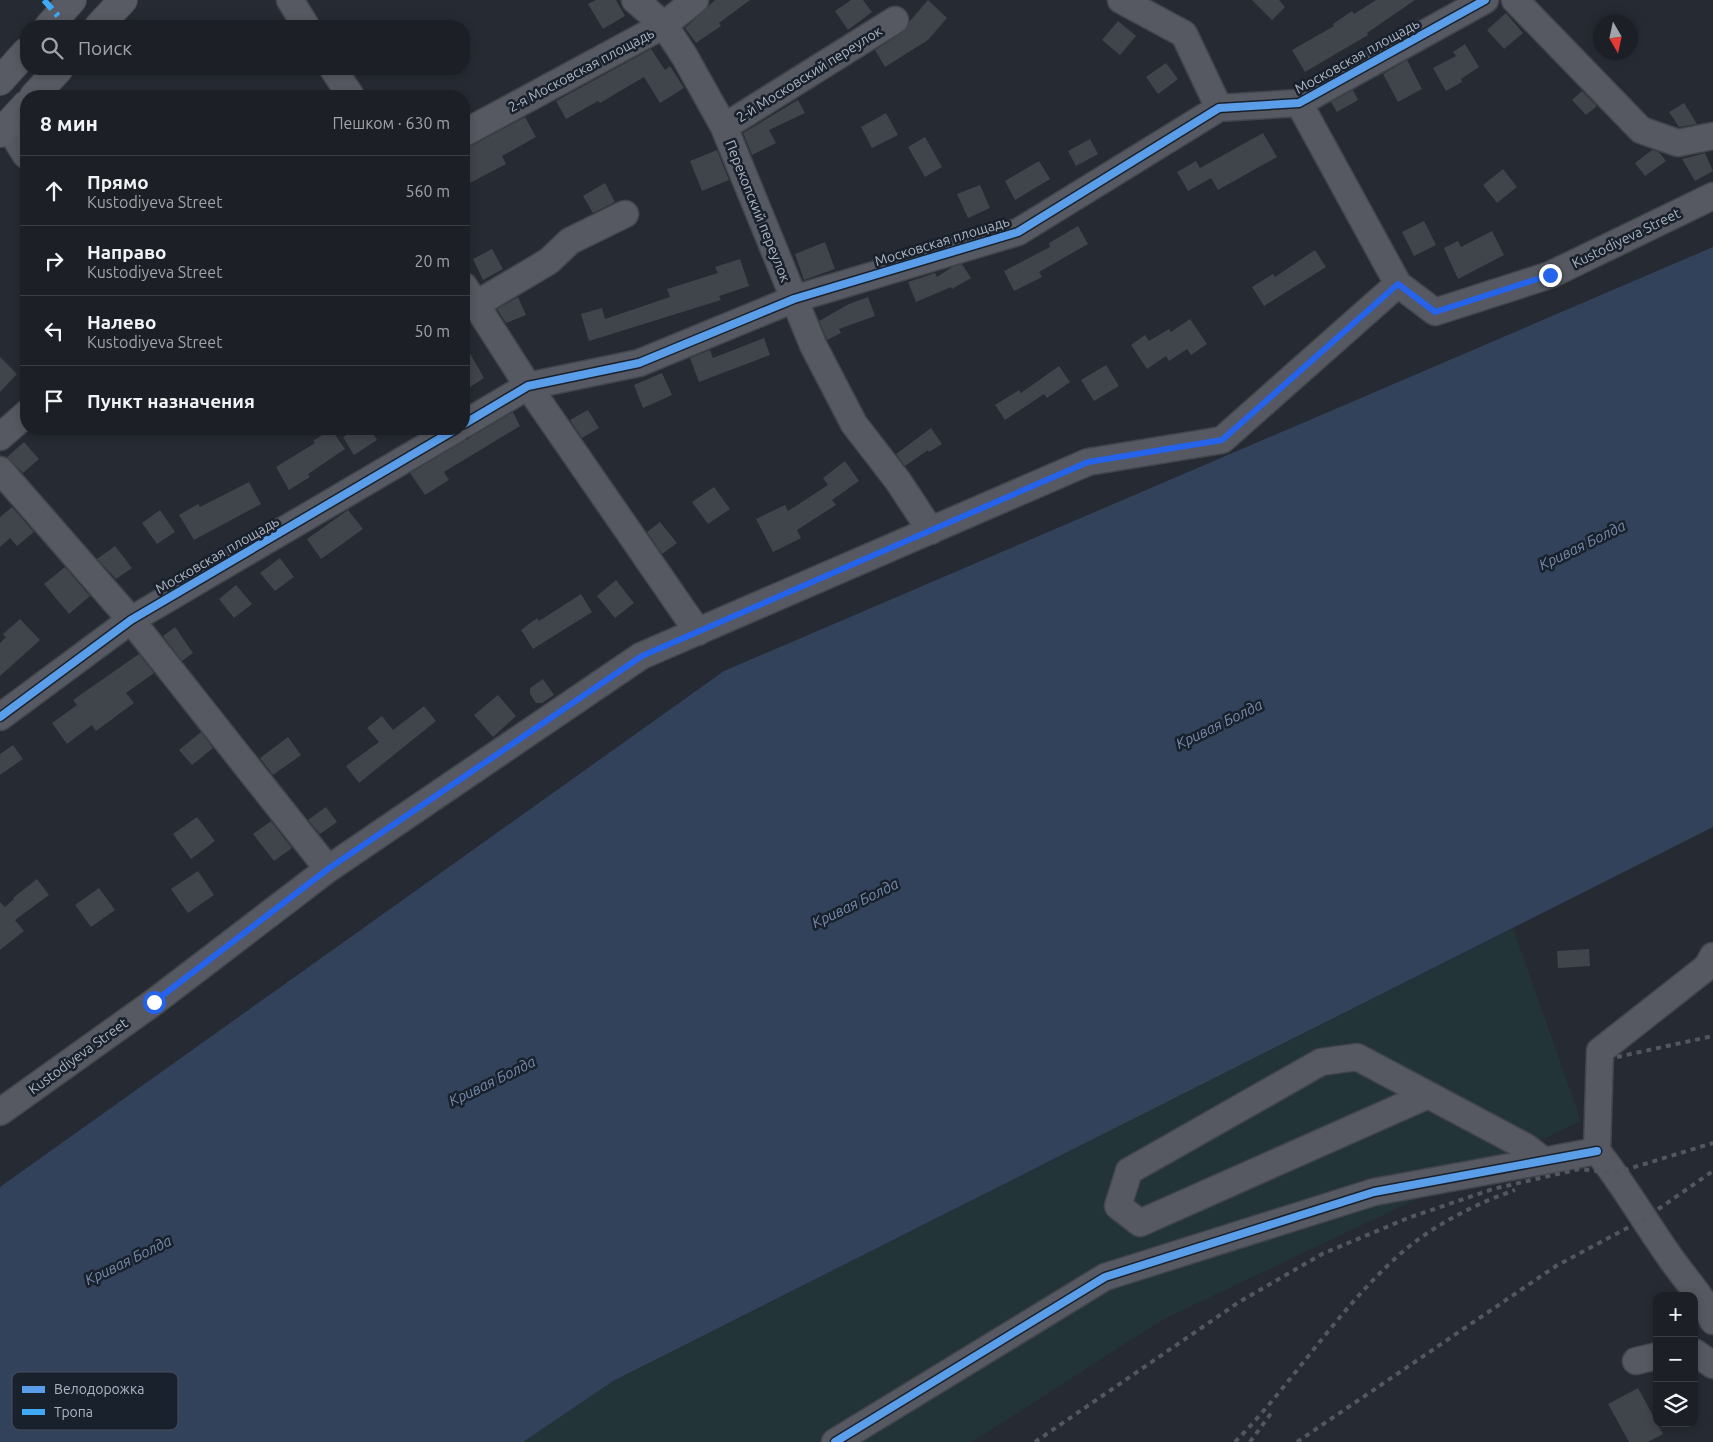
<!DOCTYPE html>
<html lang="ru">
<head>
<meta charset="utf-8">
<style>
	:root { --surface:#1c2026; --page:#292d32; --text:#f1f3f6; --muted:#a0a3a7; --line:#3a3e43 }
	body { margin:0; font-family:Ubuntu,sans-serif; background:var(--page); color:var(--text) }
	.controls { position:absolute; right:15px; bottom:15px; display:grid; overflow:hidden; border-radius:10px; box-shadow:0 2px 8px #0003 }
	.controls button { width:45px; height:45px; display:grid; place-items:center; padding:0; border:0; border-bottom:1px solid var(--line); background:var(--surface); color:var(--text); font:25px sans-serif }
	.compass { position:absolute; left:1593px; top:15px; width:45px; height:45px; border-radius:50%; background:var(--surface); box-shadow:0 2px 8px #0003; rotate:171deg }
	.stop { position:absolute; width:15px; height:15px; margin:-11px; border:4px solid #2563eb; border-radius:50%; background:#fff }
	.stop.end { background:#2563eb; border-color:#fff; box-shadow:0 1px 5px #0008 }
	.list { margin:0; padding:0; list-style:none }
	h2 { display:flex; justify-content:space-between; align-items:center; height:65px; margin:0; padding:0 20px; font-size:21px }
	h2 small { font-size:16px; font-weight:400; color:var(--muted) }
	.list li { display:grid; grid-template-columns:32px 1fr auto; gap:15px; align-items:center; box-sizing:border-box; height:70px; padding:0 20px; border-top:1px solid var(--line) }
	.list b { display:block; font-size:19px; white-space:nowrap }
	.list p { margin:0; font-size:16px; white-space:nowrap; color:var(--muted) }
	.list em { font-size:16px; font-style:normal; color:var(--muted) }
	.icon { flex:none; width:28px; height:28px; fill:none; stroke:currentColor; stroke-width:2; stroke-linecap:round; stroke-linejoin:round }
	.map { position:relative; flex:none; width:1713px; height:1442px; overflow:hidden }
	.search { position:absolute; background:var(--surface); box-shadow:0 2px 8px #0003; left:20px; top:20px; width:450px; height:55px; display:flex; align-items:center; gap:12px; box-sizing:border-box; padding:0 18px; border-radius:20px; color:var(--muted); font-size:19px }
	.panel { position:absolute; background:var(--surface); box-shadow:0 2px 8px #0003; left:20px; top:90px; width:450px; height:345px; border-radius:20px }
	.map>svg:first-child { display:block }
	.green { fill:#233438 }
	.water { fill:#33425b }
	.building { fill:#40444b }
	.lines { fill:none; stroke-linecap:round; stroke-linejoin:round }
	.minor-casing { stroke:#42454b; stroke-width:29 }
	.major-casing { stroke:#43474f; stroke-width:30 }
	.minor { stroke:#565961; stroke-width:26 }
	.major { stroke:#585b63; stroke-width:28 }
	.rail { stroke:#54585e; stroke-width:4; stroke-dasharray:5 5; stroke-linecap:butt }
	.quiet { stroke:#3fa9f5; stroke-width:6; stroke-dasharray:12 6; stroke-linecap:butt }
	.cycleway-casing { stroke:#19212d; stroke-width:11 }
	.cycleway { stroke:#5a9eea; stroke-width:8 }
	.route { stroke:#2563eb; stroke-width:6 }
	.labels { text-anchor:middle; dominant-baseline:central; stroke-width:5; stroke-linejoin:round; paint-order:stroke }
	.street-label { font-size:14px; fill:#aeb6c5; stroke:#19212d }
	.water-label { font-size:15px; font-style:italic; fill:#768bad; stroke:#19212d }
	.key { fill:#19212d; stroke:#464e5b; stroke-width:1 }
	.key-label { font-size:14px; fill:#aeb6c5 }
</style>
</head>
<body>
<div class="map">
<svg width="1713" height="1442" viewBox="0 0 1713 1442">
	<rect width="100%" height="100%" fill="#262a32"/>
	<!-- green -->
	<path class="green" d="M1513,928L1581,1121L1162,1320L972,1442H523L613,1381Z"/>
	<!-- water -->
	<path class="water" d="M1713,247V827L613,1381L523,1442H0V1187L724,671Z"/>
	<!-- building -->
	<path class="building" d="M596,0H616L625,16L603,29L588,4Z
		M715,0H750L719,23L721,26L696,43L685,28Z
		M851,0H863L872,12L848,30L835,11Z
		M928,0L947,18L928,40L885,67L875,50L903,32L910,21Z
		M1252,0H1279L1285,7L1272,20Z
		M1376,0H1415L1367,33L1368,35L1305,72L1292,50L1334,26L1333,24L1352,11L1354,14Z
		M1506,13L1523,33L1504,49L1487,30Z
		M1118,21L1136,36L1120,55L1102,40Z
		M1465,44L1479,67L1461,79L1462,82L1446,91L1433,68L1456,56L1453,52Z
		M651,49L665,70L670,66L684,88L660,103L644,77L600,103L598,101L566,119L556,101Z
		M1407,60L1422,89L1398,102L1383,74Z
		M1166,63L1178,79L1158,94L1146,77Z
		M1353,90L1358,100L1337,112L1331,102Z
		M1582,91L1597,106L1586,115L1572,100Z
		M798,100L805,113L769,130L776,143L752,155L743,133Z
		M1684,103L1697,124L1679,127L1669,112Z
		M886,113L898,135L872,148L861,127Z
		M525,117L536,137L502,156L506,164L464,186V148L471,146Z
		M1263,133L1277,157L1218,190L1211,178L1188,191L1177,172L1196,161L1200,168Z
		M925,137L942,167L925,177L908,147Z
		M1090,139L1098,154L1076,166L1068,151Z
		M717,150L729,180L702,191L690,161Z
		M1652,150L1659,152L1666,161L1645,176L1635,163Z
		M1705,153L1713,171L1695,181L1682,159Z
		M1039,161L1050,179L1015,200L1005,181Z
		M1503,169L1517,187L1497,203L1483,185Z
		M605,183L615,202L593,213L583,196Z
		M980,185L990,208L968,218L957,194Z
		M1424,221L1436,245L1414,256L1402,232Z
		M1078,226L1088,244L1039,272L1042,277L1014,291L1004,271L1050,247L1049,243Z
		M1492,231L1504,255L1458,279L1444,248L1458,241L1461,247Z
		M825,242L835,269L804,280L795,254Z
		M492,249L503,269L483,280L473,259Z
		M1315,250L1326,267L1264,306L1252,287L1273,274L1275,277Z
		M740,259L749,286L719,296L721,300L589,341L581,314L602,308L605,319L670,297L667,289L718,273L715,267Z
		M962,264L971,278L952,289L951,287L916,302L908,282L935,273L937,277L952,267Z
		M518,297L526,315L506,323L497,309Z
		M868,297L875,316L839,329L841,333L827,340L819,321L849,304Z
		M1190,319L1207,344L1191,355L1187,349L1169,361L1166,356L1147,369L1131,345L1145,335L1149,341L1169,329L1171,332Z
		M764,338L770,355L699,382L690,358L710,350L713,358Z
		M464,343L484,378L464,391Z
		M0,357L17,374L0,392Z
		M1106,365L1119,386L1094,401L1081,380Z
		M1059,366L1070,382L1047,398L1044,394L1005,420L995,405L1019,390L1021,393Z
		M662,373L672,395L643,408L634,385Z
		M588,410L599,428L582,438L570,420Z
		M513,412L520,426L444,472L449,480L425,495L410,473Z
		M931,428L942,444L929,452L928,450L905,466L896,454Z
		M331,429L345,449L308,474L310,477L289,490L276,467L315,443L313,441Z
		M357,429H370L377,440L354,455L343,437Z
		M24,442L39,459L23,473L7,457Z
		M845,461L859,481L832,500L836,505L797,530L801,538L773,552L756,519L785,505L788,511L828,485L823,478Z
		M249,482L261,504L194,540L179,515L198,504L200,507Z
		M714,487L730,509L708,524L692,502Z
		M12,507L34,532L17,546L10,538L0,547V517Z
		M160,510L175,532L157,544L142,523Z
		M348,510L363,529L321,559L307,539Z
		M660,522L677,543L662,554L647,532Z
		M115,546L132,568L116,579L97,559Z
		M280,558L294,577L275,591L260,573Z
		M65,567L90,596L69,614L44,584Z
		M616,580L634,603L615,618L597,596Z
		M236,585L252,604L234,618L219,599Z
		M581,594L592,612L533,649L521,630L537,618L539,621Z
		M20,619L40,640L0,676V643L6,637L3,634Z
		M175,627L193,653L182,661L163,636Z
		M139,654L154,673L126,693L134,703L96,731L92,725L67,744L52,723L77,705L73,700Z
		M543,679L554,695L542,703H536L530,694V688Z
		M498,695L516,716L493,737L474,715Z
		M424,706L436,721L359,783L346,766L379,742L367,728L382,716L393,730Z
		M201,732L213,748L192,765L179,750Z
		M288,737L301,755L273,775L260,758Z
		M13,745L23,759L0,775V754Z
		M326,807L337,822L320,834L308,820Z
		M197,817L215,841L191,859L173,834Z
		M271,821L292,848L274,861L253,834Z
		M198,871L214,895L188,913L171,889Z
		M37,879L49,895L15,920L24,931L0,950V902L5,907L14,899L13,898Z
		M99,888L115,910L91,927L75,905Z
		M1589,949L1590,966L1558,968L1557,951Z
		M1638,1388L1663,1434L1648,1442H1629L1608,1404Z"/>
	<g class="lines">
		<defs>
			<path id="minor" d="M290,0L306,26
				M635,0L664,25L685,57L724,127L813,345L854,424L898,481L931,531
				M1121,0L1184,34L1219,108
				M1515,0L1641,130L1678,143L1713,136
				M333,69L351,96
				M1299,103L1398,284
				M7,125L26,155
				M724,127L895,20
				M464,133L664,25L695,0
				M464,286L528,386L698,632
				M475,305L549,261L570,241L625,214
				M464,424L528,386L639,363L794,299L1018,232L1219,108L1299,103L1485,0
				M0,437L26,414
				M0,470L131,620L328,869
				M0,717L131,620L456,429
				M1713,956L1707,967L1600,1051L1597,1151C1625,1186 1646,1224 1672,1260C1686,1280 1704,1298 1713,1321
				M1428,1095L1140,1223L1118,1206L1129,1171L1321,1062L1357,1057L1526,1147L1544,1161
				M0,1112L154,1002L328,869L641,656L1088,462L1222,440L1398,284L1435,312L1550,275L1713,196
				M1694,1352L1713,1365
				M1636,1361L1657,1356
				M835,1442L1105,1277L1374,1192L1597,1151"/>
			<path id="major" d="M49,26L72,0
				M99,26L123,0
				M0,81L26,52
				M34,96L59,69
				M0,133L26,105"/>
		</defs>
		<!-- minor casing -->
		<use href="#minor" class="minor-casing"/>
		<!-- major casing -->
		<use href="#major" class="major-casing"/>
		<!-- minor -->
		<use href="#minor" class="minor"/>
		<!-- major -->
		<use href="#major" class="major"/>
		<!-- rail -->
		<path class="rail" d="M1617,1057L1713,1036
			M1035,1442L1239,1302L1322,1254L1408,1218L1493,1189L1579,1169L1615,1173L1713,1143
			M1235,1442C1295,1381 1340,1305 1406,1249C1436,1224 1477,1203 1515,1190
			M1250,1442L1272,1412
			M1297,1442L1556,1266L1644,1219L1713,1171"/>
		<!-- quiet -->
		<path class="quiet" d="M44,0L58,16"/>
		<defs>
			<path id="cycleway" d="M464,424L528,386L639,363L794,299L1018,232L1219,108L1299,103L1485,0
				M0,717L131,620L456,429
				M835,1442L1105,1277L1374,1192L1597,1151"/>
		</defs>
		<!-- cycleway casing -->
		<use href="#cycleway" class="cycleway-casing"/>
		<!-- cycleway -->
		<use href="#cycleway" class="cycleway"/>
	</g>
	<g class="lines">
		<!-- route -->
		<path class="route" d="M154,1002L328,869L642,656L1088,462L1222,440L1398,284L1435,312L1550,275"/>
	</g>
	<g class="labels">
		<!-- street labels -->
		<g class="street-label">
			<text transform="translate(1357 56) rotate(-29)">Московская площадь</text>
			<text transform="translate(581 70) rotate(-28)">2-я Московская площадь</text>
			<text transform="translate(809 74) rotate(-32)">2-й Московский переулок</text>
			<text transform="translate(758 211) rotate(68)">Перекопский переулок</text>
			<text transform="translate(1626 238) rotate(-26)">Kustodiyeva Street</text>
			<text transform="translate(942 241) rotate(-17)">Московская площадь</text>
			<text transform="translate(217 555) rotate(-30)">Московская площадь</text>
			<text transform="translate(78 1056) rotate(-36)">Kustodiyeva Street</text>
		</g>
		<!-- water labels -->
		<g class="water-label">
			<text transform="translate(1582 545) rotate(-26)">Кривая Болда</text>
			<text transform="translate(1219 724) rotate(-26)">Кривая Болда</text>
			<text transform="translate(855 903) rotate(-26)">Кривая Болда</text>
			<text transform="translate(492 1081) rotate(-26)">Кривая Болда</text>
			<text transform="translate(128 1260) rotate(-26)">Кривая Болда</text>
		</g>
	</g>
	<!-- legend -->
	<rect x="12" y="1372" width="166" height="58" rx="8" class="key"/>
	<rect x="22" y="1386" width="23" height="7" fill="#5a9eea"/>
	<rect x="22" y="1409" width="23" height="6" fill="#3fa9f5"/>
	<g class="key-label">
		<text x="54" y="1394">Велодорожка</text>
		<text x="54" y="1417">Тропа</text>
	</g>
</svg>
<div class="controls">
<button>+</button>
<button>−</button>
<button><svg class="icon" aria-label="layers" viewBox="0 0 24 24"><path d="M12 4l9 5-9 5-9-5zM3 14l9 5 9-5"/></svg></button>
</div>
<svg class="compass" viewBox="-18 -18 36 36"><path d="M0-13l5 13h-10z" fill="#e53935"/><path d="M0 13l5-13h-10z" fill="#a0a3a7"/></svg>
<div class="stop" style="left:154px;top:1002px"></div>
<div class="stop end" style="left:1550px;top:275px"></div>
<div class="search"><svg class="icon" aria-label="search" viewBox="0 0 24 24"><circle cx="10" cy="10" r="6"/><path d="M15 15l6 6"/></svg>Поиск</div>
<section class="panel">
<h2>8 мин<small>Пешком · 630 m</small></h2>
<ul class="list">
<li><svg class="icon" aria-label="ahead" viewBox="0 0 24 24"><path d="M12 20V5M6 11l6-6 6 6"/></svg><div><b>Прямо</b><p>Kustodiyeva Street</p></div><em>560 m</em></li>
<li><svg class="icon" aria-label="right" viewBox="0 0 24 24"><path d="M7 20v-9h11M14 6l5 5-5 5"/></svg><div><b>Направо</b><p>Kustodiyeva Street</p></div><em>20 m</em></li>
<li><svg class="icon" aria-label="left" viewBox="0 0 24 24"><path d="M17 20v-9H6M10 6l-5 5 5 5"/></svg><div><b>Налево</b><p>Kustodiyeva Street</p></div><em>50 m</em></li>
<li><svg class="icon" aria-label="arrive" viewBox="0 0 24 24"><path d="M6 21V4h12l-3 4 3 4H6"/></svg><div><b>Пункт назначения</b></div></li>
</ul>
</section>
</div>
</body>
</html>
